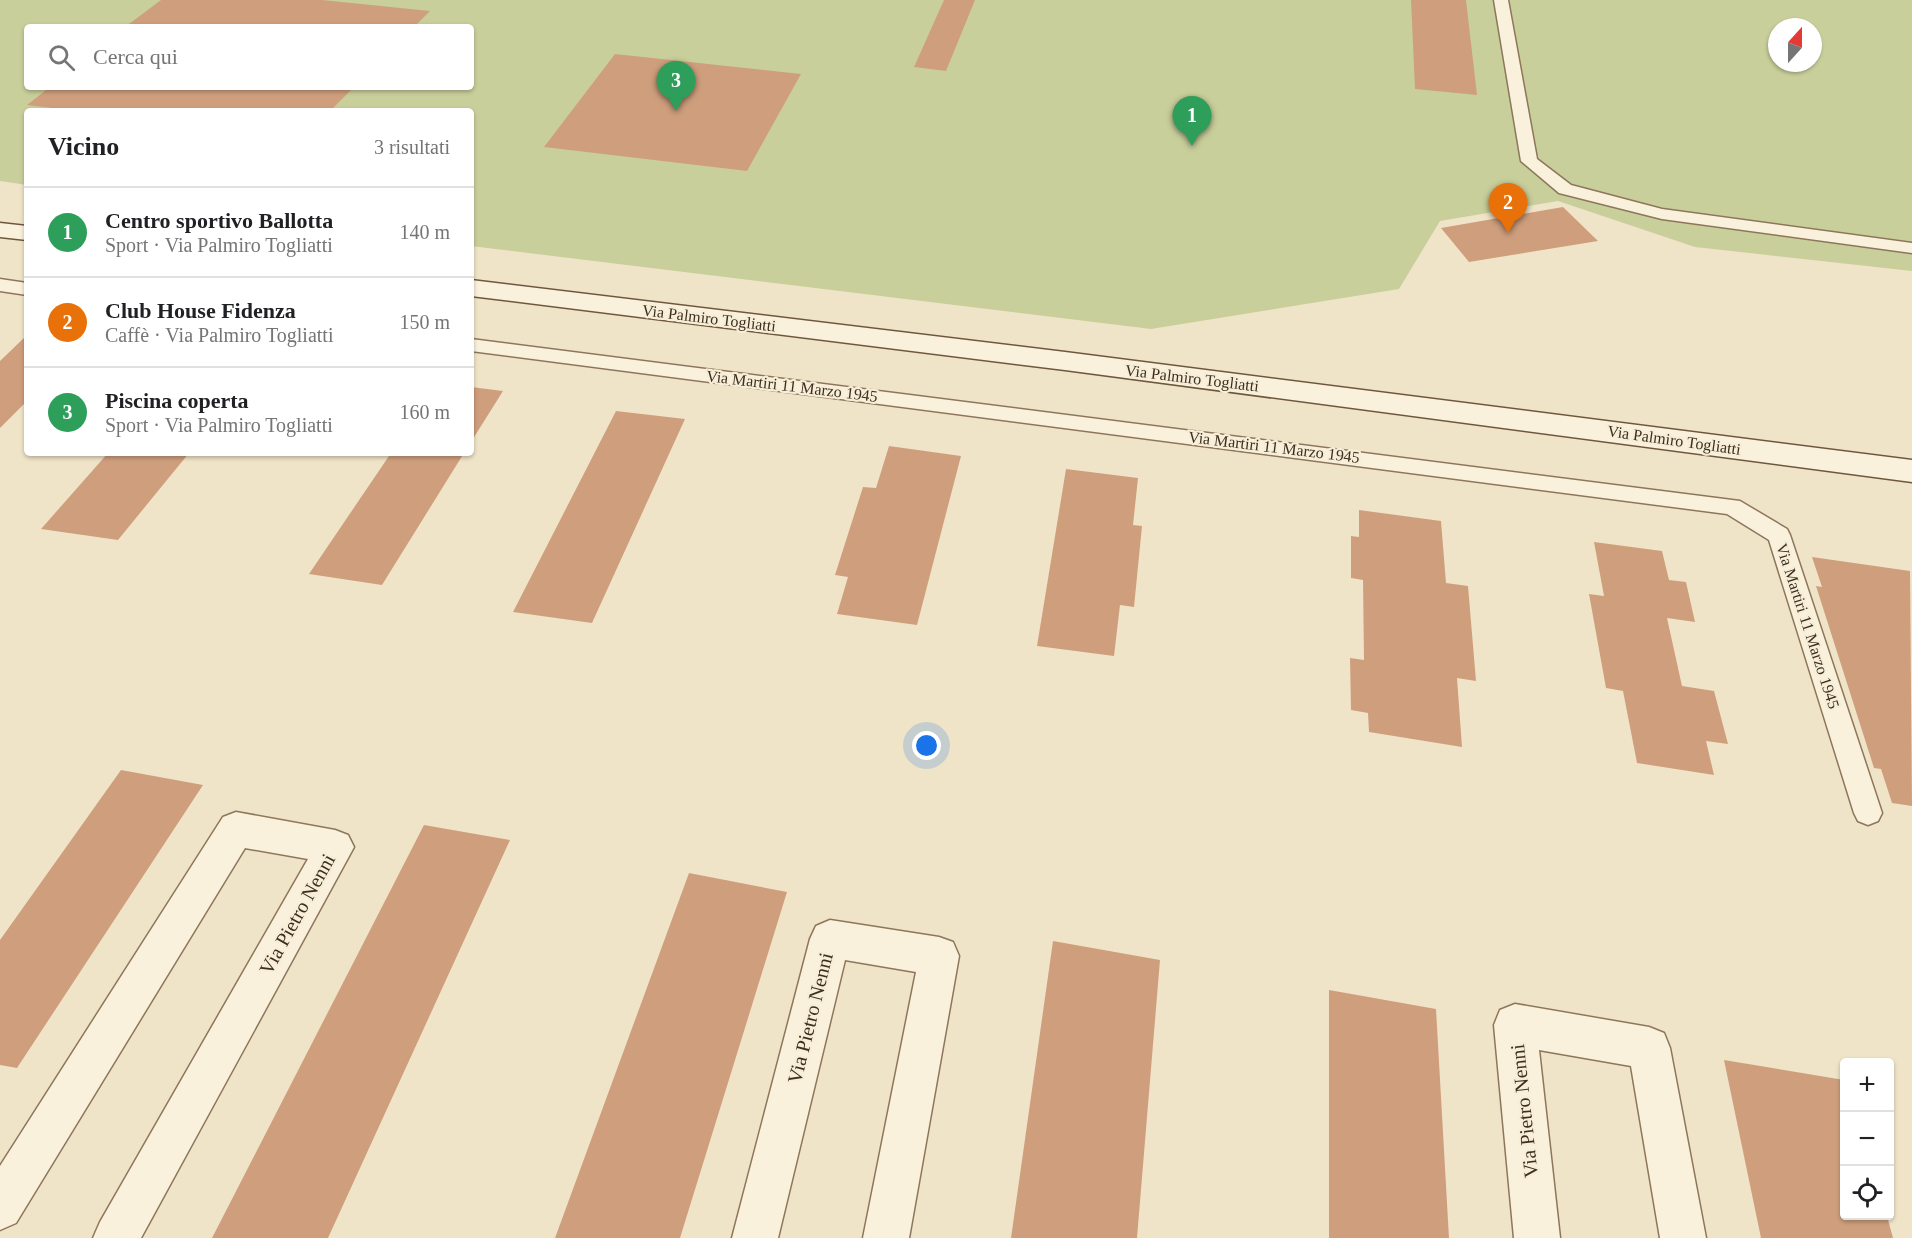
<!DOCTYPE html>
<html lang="it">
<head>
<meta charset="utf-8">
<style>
	:root { --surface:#fff; --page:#f6f6f6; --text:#202124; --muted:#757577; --line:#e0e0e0; --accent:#0f766e }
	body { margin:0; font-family:Georgia,serif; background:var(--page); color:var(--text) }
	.controls { position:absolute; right:18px; bottom:18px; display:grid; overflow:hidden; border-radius:6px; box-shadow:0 2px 4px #0004 }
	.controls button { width:54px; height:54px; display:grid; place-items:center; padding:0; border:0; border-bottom:2px solid var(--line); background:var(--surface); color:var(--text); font:30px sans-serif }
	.compass { position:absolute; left:1768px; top:18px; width:54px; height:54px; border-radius:50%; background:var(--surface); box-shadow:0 2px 4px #0004; rotate:21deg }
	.you { position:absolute; left:927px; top:746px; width:21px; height:21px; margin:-15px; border:4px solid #fff; border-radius:50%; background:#1a73e8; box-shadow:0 0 0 9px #1a73e833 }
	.badge { display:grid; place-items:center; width:39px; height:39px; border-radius:50%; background:var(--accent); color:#fff; font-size:20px; font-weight:700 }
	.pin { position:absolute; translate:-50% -50px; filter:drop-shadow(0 2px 3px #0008) }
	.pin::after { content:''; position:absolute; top:32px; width:21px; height:18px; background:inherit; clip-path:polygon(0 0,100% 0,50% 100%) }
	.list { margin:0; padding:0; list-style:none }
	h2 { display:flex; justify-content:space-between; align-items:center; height:78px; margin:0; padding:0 24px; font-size:26px }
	h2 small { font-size:20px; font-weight:400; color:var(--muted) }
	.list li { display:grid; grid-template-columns:39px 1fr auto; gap:18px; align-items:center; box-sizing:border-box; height:90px; padding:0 24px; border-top:2px solid var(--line) }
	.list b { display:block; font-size:22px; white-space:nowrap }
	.list p { margin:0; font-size:20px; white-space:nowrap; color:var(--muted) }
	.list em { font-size:20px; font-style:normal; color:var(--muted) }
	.icon { flex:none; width:33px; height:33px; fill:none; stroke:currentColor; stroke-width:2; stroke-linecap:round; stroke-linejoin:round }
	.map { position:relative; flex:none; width:1912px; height:1238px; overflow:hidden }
	.search { position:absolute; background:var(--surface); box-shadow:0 2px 4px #0004; left:24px; top:24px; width:450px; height:66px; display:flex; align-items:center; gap:15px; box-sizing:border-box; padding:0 21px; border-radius:6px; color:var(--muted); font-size:22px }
	.panel { position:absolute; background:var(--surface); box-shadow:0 2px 4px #0004; left:24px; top:108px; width:450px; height:348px; border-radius:6px }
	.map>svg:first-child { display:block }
	.green { fill:#c9cf9b; fill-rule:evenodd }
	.building { fill:#cf9f7d }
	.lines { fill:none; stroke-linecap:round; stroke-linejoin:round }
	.lane-casing { stroke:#8d765c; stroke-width:3 }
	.street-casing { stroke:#8d765c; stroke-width:3 }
	.secondary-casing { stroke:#6f573f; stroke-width:3 }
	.lane { fill:#faf1dc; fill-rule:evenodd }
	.street { fill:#faf1dc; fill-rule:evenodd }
	.secondary { fill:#faf1dc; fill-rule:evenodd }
	.labels { text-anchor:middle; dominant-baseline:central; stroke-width:4.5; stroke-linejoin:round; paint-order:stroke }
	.street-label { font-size:16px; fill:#3d2e20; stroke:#f7eed8 }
	.near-street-label { font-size:20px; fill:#3d2e20; stroke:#f7eed8 }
</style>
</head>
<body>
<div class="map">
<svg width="1912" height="1238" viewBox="0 0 1912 1238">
	<rect width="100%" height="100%" fill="#f0e4c8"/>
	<!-- green -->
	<path class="green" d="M0,0H1912V271L1695,247L1558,201L1440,221L1399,289L1151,329L471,246V111H27V185L0,181ZM27,27H471V87H27ZM1777,27H1813V63H1777Z"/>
	<!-- building -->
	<path class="building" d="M161,0H322L430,11L414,27H125Z
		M944,0H975L946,71L914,67Z
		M1411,0H1466L1477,95L1415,89Z
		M615,54L801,74L747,171L544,147Z
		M354,87L330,111H79L27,105L50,87Z
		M1563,207L1598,241L1469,262L1441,228Z
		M27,335V401L0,428V361Z
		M471,387L503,391L471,442Z
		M616,411L685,419L592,623L513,612Z
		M889,446L961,456L917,625L837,614L848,577L835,575L863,487L876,488Z
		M108,453H189L118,540L41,529Z
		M391,453H464L382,585L309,574Z
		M1066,469L1138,478L1133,525L1142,526L1134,607L1120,605L1114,656L1037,646Z
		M1359,510L1441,521L1446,583L1468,586L1476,681L1457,678L1462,747L1369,732L1368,713L1351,710L1350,658L1364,660L1363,580L1351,578V536L1359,537Z
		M1594,542L1662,551L1669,580L1686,582L1695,622L1667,618L1682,686L1714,691L1728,744L1706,741L1714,775L1637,763L1623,691L1606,688L1589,594L1604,596Z
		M1812,557L1910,571L1912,806L1892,803L1881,769L1874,768L1816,586L1822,587Z
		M121,770L203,785L17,1068L0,1065V940Z
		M424,825L510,840L328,1238H212Z
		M689,873L787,892L680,1238H555Z
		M1053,941L1160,960L1137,1238H1011Z
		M1329,990L1436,1009L1449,1238H1329Z
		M1724,1060L1844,1080V1216H1887L1893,1238H1761Z"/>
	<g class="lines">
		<defs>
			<path id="lane" d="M1494,0H1508L1537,159L1571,185L1662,209L1912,243V253L1662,219L1559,193L1521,161Z
				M0,279L27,283V295L0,291Z
				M471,339L1740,501L1787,529L1790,535L1882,813L1878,821L1868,825L1858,821L1854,813L1769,540L1727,514L471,351Z"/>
			<path id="street" d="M236,812L335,830L348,835L354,847L141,1238H93L100,1222L308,859L245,848L16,1223L0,1230V1166L223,817Z
				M830,920L939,937L953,942L959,956L909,1238H863L916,972L845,960L778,1238H732L810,939L816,926Z
				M1515,1004L1649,1027L1664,1033L1670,1048L1706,1238H1660L1631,1066L1539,1050L1560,1238H1514L1494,1025L1500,1010Z"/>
			<path id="secondary" d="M0,223L27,226V240L0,237Z
				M471,280L1065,352L1912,460V482L1065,370L471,296Z"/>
		</defs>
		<!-- lane casing -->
		<use href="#lane" class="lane-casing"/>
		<!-- street casing -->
		<use href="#street" class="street-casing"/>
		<!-- secondary casing -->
		<use href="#secondary" class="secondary-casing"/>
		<!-- lane -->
		<use href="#lane" class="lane"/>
		<!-- street -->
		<use href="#street" class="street"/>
		<!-- secondary -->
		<use href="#secondary" class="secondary"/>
	</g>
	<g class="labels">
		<!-- street labels -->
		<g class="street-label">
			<text transform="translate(709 318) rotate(7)">Via Palmiro Togliatti</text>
			<text transform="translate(1192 378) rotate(7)">Via Palmiro Togliatti</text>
			<text transform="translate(792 386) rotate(7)">Via Martiri 11 Marzo 1945</text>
			<text transform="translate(1674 440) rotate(8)">Via Palmiro Togliatti</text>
			<text transform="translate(1274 447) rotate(7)">Via Martiri 11 Marzo 1945</text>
			<text transform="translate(1808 626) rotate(72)">Via Martiri 11 Marzo 1945</text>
		</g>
		<!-- near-street labels -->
		<g class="near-street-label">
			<text transform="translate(297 914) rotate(-61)">Via Pietro Nenni</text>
			<text transform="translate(810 1018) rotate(-76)">Via Pietro Nenni</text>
			<text transform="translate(1524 1111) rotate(-96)">Via Pietro Nenni</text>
		</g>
	</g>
</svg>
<div class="controls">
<button>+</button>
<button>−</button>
<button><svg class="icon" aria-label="locate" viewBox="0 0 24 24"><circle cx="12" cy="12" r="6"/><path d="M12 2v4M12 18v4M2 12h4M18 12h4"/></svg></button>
</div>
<svg class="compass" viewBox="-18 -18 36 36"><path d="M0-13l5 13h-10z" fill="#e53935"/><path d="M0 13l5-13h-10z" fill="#757577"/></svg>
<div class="you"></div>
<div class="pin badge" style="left:1192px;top:146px;background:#2e9e5b">1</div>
<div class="pin badge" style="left:1508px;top:233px;background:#e8710a">2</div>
<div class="pin badge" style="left:676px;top:111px;background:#2e9e5b">3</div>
<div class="search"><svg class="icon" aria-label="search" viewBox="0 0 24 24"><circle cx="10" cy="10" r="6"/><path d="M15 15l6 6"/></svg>Cerca qui</div>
<section class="panel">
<h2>Vicino<small>3 risultati</small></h2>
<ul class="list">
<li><span class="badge" style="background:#2e9e5b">1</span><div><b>Centro sportivo Ballotta</b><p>Sport · Via Palmiro Togliatti</p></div><em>140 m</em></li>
<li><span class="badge" style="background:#e8710a">2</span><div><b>Club House Fidenza</b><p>Caffè · Via Palmiro Togliatti</p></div><em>150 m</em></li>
<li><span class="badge" style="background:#2e9e5b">3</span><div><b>Piscina coperta</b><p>Sport · Via Palmiro Togliatti</p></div><em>160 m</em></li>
</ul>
</section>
</div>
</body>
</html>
